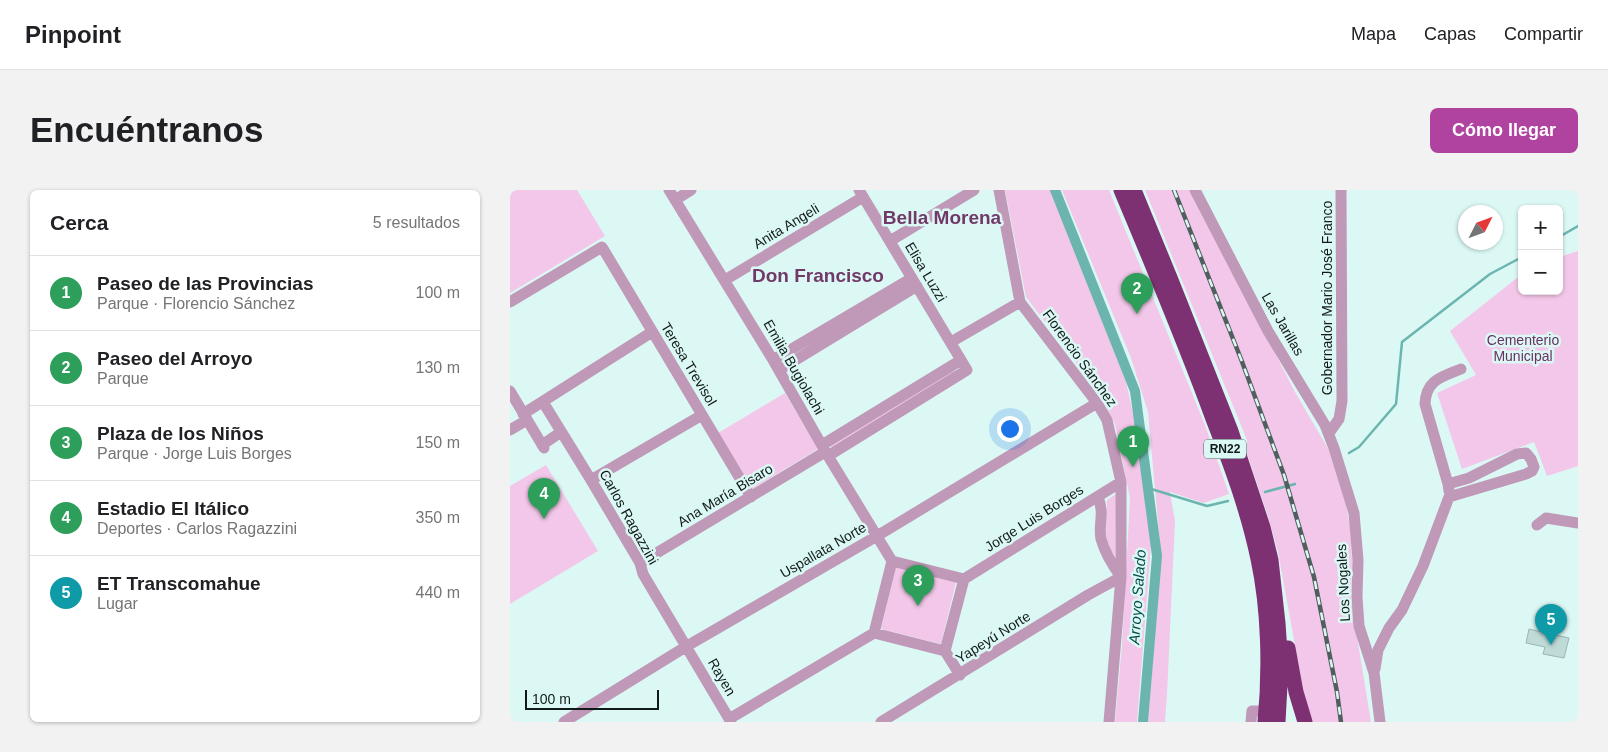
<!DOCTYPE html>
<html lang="es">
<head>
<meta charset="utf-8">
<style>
	:root { --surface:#fff; --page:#f2f2f2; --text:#202124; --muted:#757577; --line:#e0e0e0; --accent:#b042a0 }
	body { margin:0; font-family:Arial,sans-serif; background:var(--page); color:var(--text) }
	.controls { position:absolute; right:15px; top:15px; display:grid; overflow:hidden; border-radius:8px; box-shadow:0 1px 4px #0004 }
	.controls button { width:45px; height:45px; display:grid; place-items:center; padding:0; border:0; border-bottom:1px solid var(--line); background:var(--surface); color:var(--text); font:25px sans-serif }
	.compass { position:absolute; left:948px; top:15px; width:45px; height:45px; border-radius:50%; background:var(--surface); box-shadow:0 1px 4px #0004; rotate:48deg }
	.scale { position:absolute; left:15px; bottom:12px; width:134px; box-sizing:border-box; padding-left:5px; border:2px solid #101a19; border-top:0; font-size:14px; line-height:18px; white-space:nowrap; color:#101a19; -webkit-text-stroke:4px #dcf8f5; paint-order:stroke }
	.you { position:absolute; left:499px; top:238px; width:18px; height:18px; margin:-12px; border:4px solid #fff; border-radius:50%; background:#1a73e8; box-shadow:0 0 0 8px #1a73e833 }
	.badge { display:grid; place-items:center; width:32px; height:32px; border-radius:50%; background:var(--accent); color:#fff; font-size:16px; font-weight:700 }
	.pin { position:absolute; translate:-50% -41px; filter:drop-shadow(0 1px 2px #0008) }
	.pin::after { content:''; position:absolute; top:26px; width:18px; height:15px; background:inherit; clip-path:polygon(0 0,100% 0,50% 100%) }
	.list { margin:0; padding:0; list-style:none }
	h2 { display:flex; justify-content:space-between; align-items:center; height:65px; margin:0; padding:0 20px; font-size:21px }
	h2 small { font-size:16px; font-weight:400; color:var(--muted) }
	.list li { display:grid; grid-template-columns:32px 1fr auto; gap:15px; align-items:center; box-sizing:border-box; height:75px; padding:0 20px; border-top:1px solid var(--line) }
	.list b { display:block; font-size:19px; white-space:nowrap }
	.list p { margin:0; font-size:16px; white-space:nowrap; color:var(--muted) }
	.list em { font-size:16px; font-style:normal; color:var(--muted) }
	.map { position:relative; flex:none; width:1068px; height:532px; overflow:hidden; border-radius:8px }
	header { display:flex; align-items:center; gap:30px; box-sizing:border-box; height:70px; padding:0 25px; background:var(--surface); border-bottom:1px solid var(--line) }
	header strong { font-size:24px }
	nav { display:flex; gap:28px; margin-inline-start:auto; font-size:18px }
	.intro { display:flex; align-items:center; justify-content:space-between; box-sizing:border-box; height:120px; padding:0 30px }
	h1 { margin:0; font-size:35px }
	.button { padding:12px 22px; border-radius:8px; background:var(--accent); color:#fff; font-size:18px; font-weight:700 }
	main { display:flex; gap:30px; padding:0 30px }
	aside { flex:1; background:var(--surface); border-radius:8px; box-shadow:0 1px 4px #0004 }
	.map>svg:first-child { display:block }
	.green { fill:#f3c7e9 }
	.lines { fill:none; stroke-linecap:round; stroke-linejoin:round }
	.stream { stroke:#6cb5af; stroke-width:2.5 }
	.canal { stroke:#6cb5af; stroke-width:10 }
	.building { fill:#bfdbd8; stroke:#9ab5b2 }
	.minor { stroke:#bf99b7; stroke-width:11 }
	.highway { stroke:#7e3172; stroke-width:15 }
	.rail-casing { stroke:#4f5f5d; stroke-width:4.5 }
	.rail { stroke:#dcf8f5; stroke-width:2.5; stroke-dasharray:8; stroke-linecap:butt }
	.labels { text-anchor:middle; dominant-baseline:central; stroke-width:5; stroke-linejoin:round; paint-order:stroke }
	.shield { fill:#dcf8f5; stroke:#4d5d5b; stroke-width:1 }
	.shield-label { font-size:12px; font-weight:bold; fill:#101a19 }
	.street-label { font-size:14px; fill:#101a19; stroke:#dcf8f5 }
	.park-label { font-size:14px; fill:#6a3161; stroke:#dcf8f5 }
	.water-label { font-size:15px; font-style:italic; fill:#0a4d4a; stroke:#dcf8f5 }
	.district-label { font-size:19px; font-weight:bold; fill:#713967; stroke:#dcf8f5 }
</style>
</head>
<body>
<header>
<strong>Pinpoint</strong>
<nav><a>Mapa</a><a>Capas</a><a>Compartir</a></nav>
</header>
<div class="intro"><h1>Encuéntranos</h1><a class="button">Cómo llegar</a></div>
<main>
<aside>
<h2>Cerca<small>5 resultados</small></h2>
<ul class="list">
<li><span class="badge" style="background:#2e9e5b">1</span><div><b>Paseo de las Provincias</b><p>Parque · Florencio Sánchez</p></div><em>100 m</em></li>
<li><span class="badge" style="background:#2e9e5b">2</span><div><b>Paseo del Arroyo</b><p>Parque</p></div><em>130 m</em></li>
<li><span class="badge" style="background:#2e9e5b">3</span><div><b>Plaza de los Niños</b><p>Parque · Jorge Luis Borges</p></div><em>150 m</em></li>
<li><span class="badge" style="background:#2e9e5b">4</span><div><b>Estadio El Itálico</b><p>Deportes · Carlos Ragazzini</p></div><em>350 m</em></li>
<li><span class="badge" style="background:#0f9aa8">5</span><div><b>ET Transcomahue</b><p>Lugar</p></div><em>440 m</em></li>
</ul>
</aside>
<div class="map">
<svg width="1068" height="532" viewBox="0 0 1068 532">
	<rect width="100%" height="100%" fill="#dcf8f5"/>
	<!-- green -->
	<path class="green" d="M0,0H67L95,46L0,103Z
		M495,0H541L616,192L629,250L641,355L627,532H605L612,455L620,308L605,234L591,206L516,107Z
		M552,0H599L695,235L719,304L694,313L660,302L665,331L657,505L655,532H638L651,365L638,222L621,168Z
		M635,0H681L785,202L823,267L835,307L840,338L842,369L841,410L861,532H802L795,511L768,362L758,326L737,264V250Z
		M1068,61V276L1037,286L1024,252L952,279L927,203L966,185L940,141L1012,84V101H1049V67Z
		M443,179L445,182L322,258L320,255Z
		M275,203L308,259L242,299L208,243Z
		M36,275L88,361L0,414V296Z
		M606,304L605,370L596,347L597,310Z
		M386,377L446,392L431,454L371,439Z"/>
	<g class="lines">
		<!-- stream -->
		<path class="stream" d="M1049,47L1068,36
			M839,263L849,257L886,214L892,152L980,84L1012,67
			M638,298L697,316L718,311
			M755,302L785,294"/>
		<!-- canal -->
		<path class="canal" d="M545,0L625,201L647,366L633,532"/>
	</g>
	<!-- building -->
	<path class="building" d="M1019,439L1059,448L1054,468L1033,464L1035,457L1016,453Z"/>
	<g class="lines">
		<!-- minor -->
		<path class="minor" d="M159,0L263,170L318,266L382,371
			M489,0L510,112L587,213L597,230L611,292V387L599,532
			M685,0L758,141L815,235L824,258L844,323L848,370L847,407L849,436L864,483L870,532
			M165,10L181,0
			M380,51L464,0
			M215,90L353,7
			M0,112L92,57L241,307
			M441,152L510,112
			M263,170L402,88
			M269,180L407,96
			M0,201L34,258
			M33,212L81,290L130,373L133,384L221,532
			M13,224L142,142
			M0,240L17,230
			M819,243L829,229L832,211L831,0
			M32,255L51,242
			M312,255L451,170
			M318,266L457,180L349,0
			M81,290L192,225
			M939,301L938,294L915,214C916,190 931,187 951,179
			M588,307C595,324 588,335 591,349C595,363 603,376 611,387
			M1027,335L1036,328L1068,333
			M382,371L454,389L435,461L364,443Z
			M130,373L315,262
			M454,389L611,292
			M435,461L450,485
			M865,479L868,460L879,438L892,420L913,376L939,307L1016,284L1022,281L1024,277L1021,269L1016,263L1007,264L959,288L938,294
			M219,529L364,443
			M54,532L177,456L367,346L587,213
			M371,532L578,405L611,387
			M741,532L742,521H756"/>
		<!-- highway -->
		<path class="highway" d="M611,0C643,76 675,152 703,229C721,275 738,321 748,369C759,420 760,481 755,532
			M624,0L661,90L721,241L753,337L761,370L768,433L771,477L768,532
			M778,458L786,502L795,532"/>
		<defs>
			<path id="rail" d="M664,0L731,169L774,285L804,387L827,502L831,532"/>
		</defs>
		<!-- rail casing -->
		<use href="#rail" class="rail-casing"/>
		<!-- rail -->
		<use href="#rail" class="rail"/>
	</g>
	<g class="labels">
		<!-- shield labels -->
		<rect class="shield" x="694" y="249.5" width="42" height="19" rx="4"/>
		<g class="shield-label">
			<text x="715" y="259">RN22</text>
		</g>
		<!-- street labels -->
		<g class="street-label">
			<text transform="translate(276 36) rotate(-31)">Anita Angeli</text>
			<text transform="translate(416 82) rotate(59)">Elisa Luzzi</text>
			<text transform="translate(817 108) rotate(-90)">Gobernador Mario José Franco</text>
			<text transform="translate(773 134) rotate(60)">Las Jarillas</text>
			<text transform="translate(570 168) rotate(54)">Florencio Sánchez</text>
			<text transform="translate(179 174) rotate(59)">Teresa Trevisol</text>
			<text transform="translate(284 177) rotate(60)">Emilia Bugiolachi</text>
			<text transform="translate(215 305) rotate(-31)">Ana María Bisaro</text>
			<text transform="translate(119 327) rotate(61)">Carlos Ragazzini</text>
			<text transform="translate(524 328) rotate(-32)">Jorge Luis Borges</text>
			<text transform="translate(313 360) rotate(-30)">Uspallata Norte</text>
			<text transform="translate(833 393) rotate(-93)">Los Nogales</text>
			<text transform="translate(483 447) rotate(-32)">Yapeyú Norte</text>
			<text transform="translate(212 487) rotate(60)">Rayen</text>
		</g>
		<!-- park labels -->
		<g class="park-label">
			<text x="1013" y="150">Cementerio<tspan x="1013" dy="16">Municipal</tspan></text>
		</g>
		<!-- water labels -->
		<g class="water-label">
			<text transform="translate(627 407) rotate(-86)">Arroyo Salado</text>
		</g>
		<!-- district labels -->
		<g class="district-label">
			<text x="432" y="27">Bella Morena</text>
			<text x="308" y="85">Don Francisco</text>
		</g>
	</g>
</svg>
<div class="controls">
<button>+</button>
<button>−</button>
</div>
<svg class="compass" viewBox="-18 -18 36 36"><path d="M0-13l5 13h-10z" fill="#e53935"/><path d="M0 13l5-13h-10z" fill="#757577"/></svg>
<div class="scale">100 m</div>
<div class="you"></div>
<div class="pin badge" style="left:623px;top:277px;background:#2e9e5b">1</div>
<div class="pin badge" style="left:627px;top:124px;background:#2e9e5b">2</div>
<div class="pin badge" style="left:408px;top:416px;background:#2e9e5b">3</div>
<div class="pin badge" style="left:34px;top:329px;background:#2e9e5b">4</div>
<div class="pin badge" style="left:1041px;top:455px;background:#0f9aa8">5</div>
</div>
</main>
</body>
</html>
